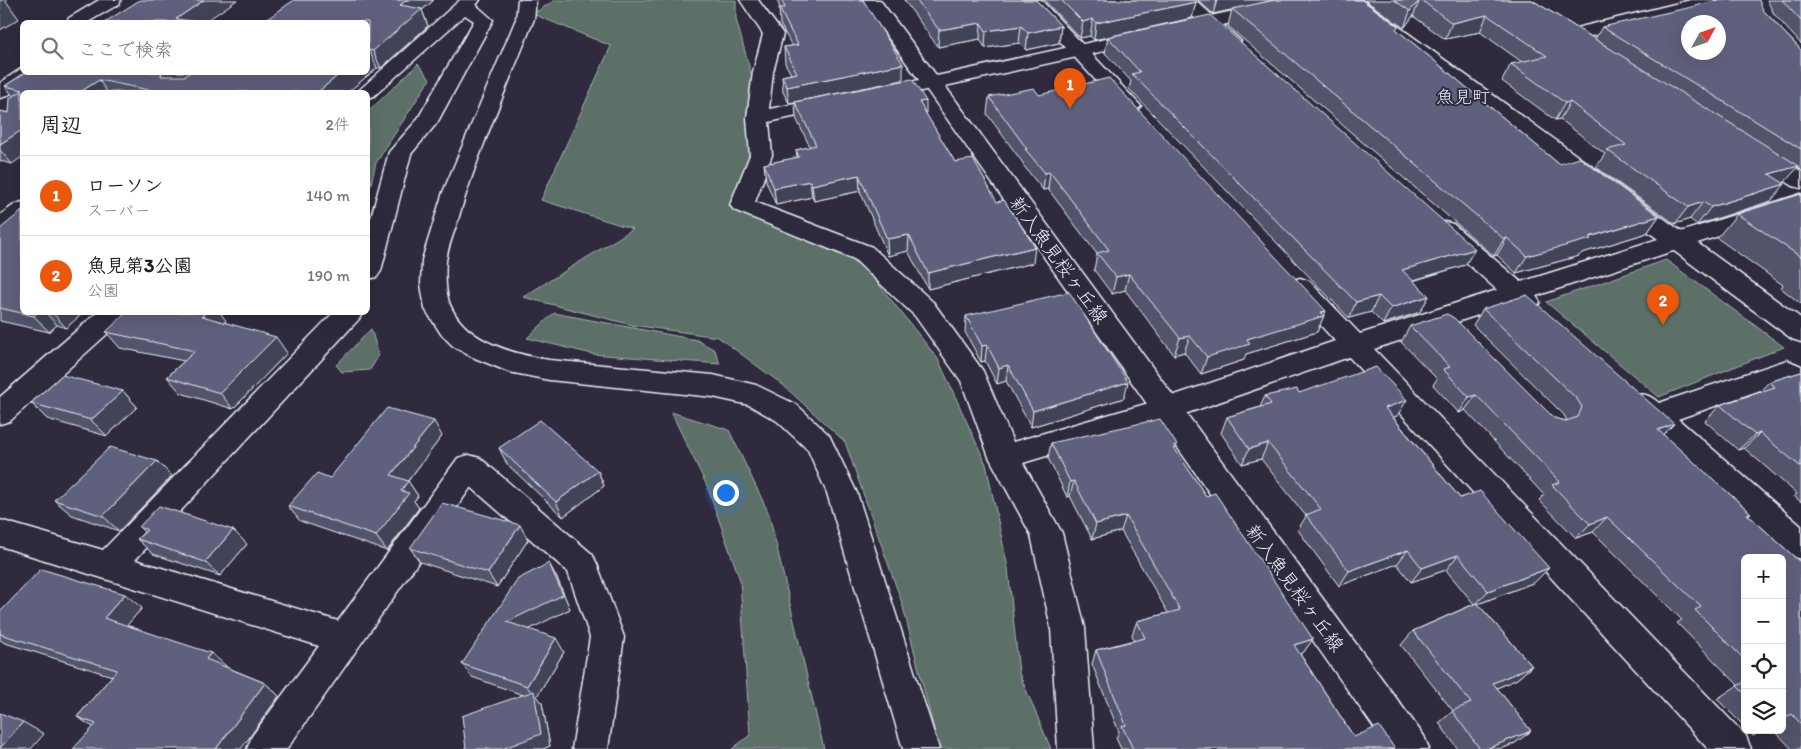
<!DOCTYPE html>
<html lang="ja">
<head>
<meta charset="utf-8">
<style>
	:root { --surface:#fff; --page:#f6f6f6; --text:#202124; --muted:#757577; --line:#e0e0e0; --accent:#ea580c }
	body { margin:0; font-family:Itim,"Klee One",sans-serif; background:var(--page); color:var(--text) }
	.controls { position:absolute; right:15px; bottom:15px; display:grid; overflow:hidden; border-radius:8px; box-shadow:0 5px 20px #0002 }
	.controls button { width:45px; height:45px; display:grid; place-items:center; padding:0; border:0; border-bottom:1px solid var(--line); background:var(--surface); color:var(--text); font:25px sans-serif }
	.compass { position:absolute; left:1681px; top:15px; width:45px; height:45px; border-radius:50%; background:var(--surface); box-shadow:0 5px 20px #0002; rotate:50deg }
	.you { position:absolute; left:725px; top:492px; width:18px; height:18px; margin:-12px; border:4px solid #fff; border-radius:50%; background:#1a73e8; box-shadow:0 0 0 8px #1a73e833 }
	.badge { display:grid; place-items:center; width:32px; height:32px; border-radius:50%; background:var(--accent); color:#fff; font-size:16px; font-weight:700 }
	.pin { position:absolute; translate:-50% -41px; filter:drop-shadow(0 1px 2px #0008) }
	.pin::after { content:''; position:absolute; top:26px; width:18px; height:15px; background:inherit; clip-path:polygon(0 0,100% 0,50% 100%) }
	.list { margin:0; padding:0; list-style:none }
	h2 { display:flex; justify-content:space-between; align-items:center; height:65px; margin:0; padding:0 20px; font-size:21px }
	h2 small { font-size:16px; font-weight:400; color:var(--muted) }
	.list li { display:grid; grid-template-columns:32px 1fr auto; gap:15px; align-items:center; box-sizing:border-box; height:80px; padding:0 20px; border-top:1px solid var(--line) }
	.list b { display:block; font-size:19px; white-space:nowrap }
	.list p { margin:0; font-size:16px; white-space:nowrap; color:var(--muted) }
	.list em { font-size:16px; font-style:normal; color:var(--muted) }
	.icon { flex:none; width:28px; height:28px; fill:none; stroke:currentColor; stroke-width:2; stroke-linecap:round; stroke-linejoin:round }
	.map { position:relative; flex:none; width:1801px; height:749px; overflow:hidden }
	.search { position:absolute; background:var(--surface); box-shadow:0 5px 20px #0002; left:20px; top:20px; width:350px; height:55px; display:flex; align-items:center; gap:12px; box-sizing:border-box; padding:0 18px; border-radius:8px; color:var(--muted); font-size:19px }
	.panel { position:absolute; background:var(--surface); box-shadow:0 5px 20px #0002; left:20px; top:90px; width:350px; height:225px; border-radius:8px }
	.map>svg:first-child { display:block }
	.green { fill:#5c6f67; stroke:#a2b0b0 }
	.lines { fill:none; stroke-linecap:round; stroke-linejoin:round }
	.street-casing { stroke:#e8f1f8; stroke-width:3 }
	.secondary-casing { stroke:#e8f1f8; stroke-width:3 }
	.street { fill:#2f2a3d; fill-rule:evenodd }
	.secondary { fill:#2f2a3d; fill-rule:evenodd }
	.wall { fill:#52536c; stroke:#e8f1f8 }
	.shaded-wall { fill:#424358; stroke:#e8f1f8 }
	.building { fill:#5f607d; stroke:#e8f1f8; fill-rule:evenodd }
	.labels { text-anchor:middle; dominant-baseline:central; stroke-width:4; stroke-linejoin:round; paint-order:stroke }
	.far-quarter-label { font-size:18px; fill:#e8f1f8; stroke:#2f2a3d }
	.street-label { font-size:19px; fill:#e8f1f8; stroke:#2f2a3d }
</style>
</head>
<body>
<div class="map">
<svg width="1801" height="749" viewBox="0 0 1801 749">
	<rect width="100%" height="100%" fill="#2f2a3d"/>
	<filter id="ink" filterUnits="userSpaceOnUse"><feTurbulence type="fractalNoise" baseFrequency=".02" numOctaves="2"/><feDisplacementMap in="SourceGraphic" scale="10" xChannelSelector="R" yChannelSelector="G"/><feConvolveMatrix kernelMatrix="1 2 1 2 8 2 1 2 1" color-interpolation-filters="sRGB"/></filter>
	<g filter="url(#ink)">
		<!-- green -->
		<path class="green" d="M555,0H736V19L752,77V157L737,205L865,267L938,359L986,464L1008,568L1019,673L1051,749H939L902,603L845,442L783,385L718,337L632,325L523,297L633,229L541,200L611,46L533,14Z
			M418,64L430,79L376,163L368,196V112Z
			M1666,260L1784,347L1659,397L1546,302Z
			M554,313L697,340L715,350L720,364L592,354L527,338Z
			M371,329L379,355L370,370L342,372L336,365Z
			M671,412L729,430L769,514L824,749H732L750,735L740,580L707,486Z"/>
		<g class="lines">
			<defs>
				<path id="street" d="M460,0H480L476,5L493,20L437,123L411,154L381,271L377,277L368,279V228L389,152L417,120L474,21L465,15L374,96L368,98V92H357Z
					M740,0H758L783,34L773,72L769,109L832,97L839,99L842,103L839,107L769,122L772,155L755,202L872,247L933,302L983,371L1013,442L1163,399L1335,341L1291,293L1287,287L1291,281L1300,278L1309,281L1360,334L1497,290L1437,236L1433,230L1437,224L1445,222L1453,224L1521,282L1801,194V209L1536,296L1540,302L1536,308C1526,311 1520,311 1512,304L1374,349L1746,736L1751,749H1708L1349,357L1176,417L1023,463L1062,533L1085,628L1094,749H1058L1051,628L1031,535L989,457L961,381L915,316L854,259L734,210L730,205L750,155L747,118L753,72L763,34Z
					M861,0H880L942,83L939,87L881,100L874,98L871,94L874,90L919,80Z
					M1022,0H1041L1137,102L1141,106L1137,110L1130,112L1123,110Z
					M1175,0H1195L1241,41L1238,45L1231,47L1224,45Z
					M1691,0H1723L1721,4L1571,41L1564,39L1561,35L1564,31Z
					M1760,148L1768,150L1801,171V188L1793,186L1752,160L1749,155L1752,150Z
					M22,202V222L8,233L0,235V215L14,205Z
					M98,312H128L124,319L10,421L0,424V397Z
					M334,312H363L359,319L135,560L338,621L458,458L469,455L480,458L592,554L597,564L624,637L608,749H572L590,637L568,572L471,487L287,749H247L252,736L319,646L0,546V520L103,550Z
					M1787,360L1801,366V393L1791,389L1783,382L1678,419L1801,526V559L1790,555L1631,412L1627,404L1631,396C1643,392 1649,395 1659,403Z"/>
				<path id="secondary" d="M99,0H121L119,4L88,22H67L69,18Z
					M518,0H536L534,19C509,83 480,147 460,213C456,228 448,245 446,261C445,274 445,297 452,309C469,343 515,354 549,360L713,375L756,385L797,405L829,435L857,493L939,749H903L827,493L808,450L777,421L749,405L713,397L549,380L509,372L470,356L453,346L441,334L425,309L421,284L422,260L443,192L516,19Z
					M1284,0H1318L1316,4L1309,6L945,86L1424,736L1429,749H1389L922,83L925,79L932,77Z
					M1341,0H1362L1801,318V342L1792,339L1343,4Z
					M22,68V72H40L7,96L0,98V83Z"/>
			</defs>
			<!-- street casing -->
			<use href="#street" class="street-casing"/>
			<!-- secondary casing -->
			<use href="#secondary" class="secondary-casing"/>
			<!-- street -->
			<use href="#street" class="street"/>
			<!-- secondary -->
			<use href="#secondary" class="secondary"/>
		</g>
		<!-- wall -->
		<path class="wall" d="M294,0H434L422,10L428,26L381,68H377L348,92H22L12,164L0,161V111L9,113L13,96L5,86L26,72H368Z
			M777,0H863L903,80L789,103L783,92L782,76L791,74L785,63L784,47L792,46L780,24L779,8H780Z
			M904,0H1036L1061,26L1059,43L1026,50L1019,43L985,48L980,39L938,47Z
			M1044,0H1194L1196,2L1192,18L1094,40L1090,36L1080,38Z
			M1198,0H1362L1397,30L1559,164L1659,216L1647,233L1582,253L1579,256L1516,273L1497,255L1494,256L1228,26L1232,9L1213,14Z
			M1365,0H1532L1595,39L1602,27L1763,10L1801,50V169L1798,167L1783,183L1771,201L1697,225L1690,219L1675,224L1596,167L1605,154L1560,119L1555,120L1502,81L1511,64L1522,62L1480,32L1445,39L1413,16L1404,28Z
			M1767,0H1801V44L1774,14Z
			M1108,37L1475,249L1465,265L1413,281L1429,296L1420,312L1383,324L1371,312L1349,318L1129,89L1131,81L1105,53Z
			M1039,95L1324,315L1317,332L1246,354L1244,360L1201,374L1184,352L1174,355L1125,290L1112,294L1094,270L1097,254L1048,189L1043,190L1023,165V163L987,114L989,97Z
			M795,102L926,114L955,162L997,202L1033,263L928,289L908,251L888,256L860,191L814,201L812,197L776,205L766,181L764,164L797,158L796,150L810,147L796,118Z
			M1801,194V304L1781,288L1783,285L1717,238L1737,214Z
			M0,229L22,312H84L66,328L57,325L49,332L0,321Z
			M1483,309L1663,435L1751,513L1748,515L1801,563V749H1792L1774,730H1782V558H1745V727L1717,699L1738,685L1677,623L1682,620L1593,532L1576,538L1539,500L1544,495L1465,410L1459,413L1433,385L1437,379L1401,342L1410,326L1554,418L1566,421H1567L1564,415L1473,325Z
			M966,316L1124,398L1031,427L1006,381L997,384L985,361L981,362L965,332Z
			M226,321L224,322L287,353L233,409L181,393L167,377L184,361L120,348L106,332Z
			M1801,372V502L1794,496L1797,494L1744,448L1738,450L1705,421L1720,405L1759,392L1769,382Z
			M123,391L137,407L107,436L47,419L31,403Z
			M1299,393L1397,416L1393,417L1460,498L1549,568L1535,582L1478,604L1532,666L1517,679L1497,688L1531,731L1515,743L1501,749H1458L1439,723L1453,711L1401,645L1413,631L1474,604L1446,570L1411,582L1397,564L1339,586L1298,530L1306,516L1261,459L1242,464L1221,433L1227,417L1260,407L1265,396Z
			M442,436L408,481L418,496L414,501L419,508L387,551L300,521L288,506L330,478Z
			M1051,443L1177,445L1175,450L1206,496L1313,639L1303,653L1300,654L1354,737L1395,749H1121L1116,738L1119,732L1092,664L1096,650L1134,640L1132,635L1137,621L1168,613L1121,531L1092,539L1070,496L1067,497L1048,458Z
			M499,448L598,471L604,486L563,517L507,464Z
			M157,461L172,476L119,531L72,515L54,500Z
			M139,527L247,544L220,576L153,554L137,539L144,532Z
			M528,540L497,587L420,562L410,548Z
			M557,578L570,609L529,629L564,652L537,696L542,703L550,746L543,749H466L523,695L472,677L462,664Z
			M142,608L127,625L226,666V667L265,683L279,696L93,727L77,717L112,676L5,643L0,640V612Z
			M1748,730H1764L1753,736Z"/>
		<!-- shaded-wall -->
		<path class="shaded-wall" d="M0,0H7L6,1L19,19L0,30Z
			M204,0H237L205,22H179L176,19Z
			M407,0H434L422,10L428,26L381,68L373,51L400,5Z
			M1217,0H1275L1213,14Z
			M1420,0L1413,16L1404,28L1410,11Z
			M1196,2L1192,18L1094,40L1096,23Z
			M1487,15L1480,32L1445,39L1452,23Z
			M1093,19L1090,36L1080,38L1083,22Z
			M981,23L980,39L938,47L939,30Z
			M1021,26L1019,43L985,48L986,31Z
			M1061,26L1059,43L1026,50L1028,33Z
			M369,50L377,68L348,92H318L342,72H368V51Z
			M903,64V80L789,103L787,87Z
			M162,72H192L175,87L161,76Z
			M99,80L107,92H80Z
			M926,101V117L919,102Z
			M1570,102L1560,119L1555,120L1565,103Z
			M22,130V157L12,164L0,150V144Z
			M1799,166L1784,183L1755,191L1769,174Z
			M1050,172L1048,189L1043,190L1045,173Z
			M859,175L860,191L814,201L812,185Z
			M810,181L812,197L776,205L774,188Z
			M1785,184L1771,201L1697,225L1711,207Z
			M1703,202L1690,219L1675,224L1688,207Z
			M1659,216L1647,233L1582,253L1579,256L1516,273L1527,256Z
			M909,235L908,251L888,256L887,239Z
			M1507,238L1497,255L1494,256L1504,239Z
			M1035,247L1033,263L928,289V273Z
			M1475,249L1465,265L1393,286L1402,270Z
			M1129,274L1125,290L1112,294L1116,277Z
			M1379,296L1371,312L1349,318L1356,302Z
			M1429,296L1420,312L1383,324L1391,308Z
			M1326,311L1317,332L1246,354L1244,360L1201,374L1207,357L1247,339Z
			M38,312H45L57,325L49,332L34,316Z
			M52,312H84L66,328Z
			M206,312H220L226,321L214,332L202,316Z
			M1190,336L1184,352L1174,355L1180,338Z
			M276,337L287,353L233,409L220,393Z
			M987,345L985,361L981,362L982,346Z
			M1008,365L1006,381L997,384L999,368Z
			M1128,382L1124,398L1031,427L1033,411Z
			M123,391L137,407L107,436L91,420Z
			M1476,395L1465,410L1459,413L1469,397Z
			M1407,400L1397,416L1376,423L1385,408Z
			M434,421L442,436L407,482L408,481L418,496L414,501L419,508L387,551L376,536L391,475Z
			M1674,424L1659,439L1658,430Z
			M1760,433L1744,448L1738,450L1755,435Z
			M1268,443L1261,459L1242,464L1249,449Z
			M157,461L172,476L119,531L103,516Z
			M598,471L604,486L563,517L556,502Z
			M1074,481L1070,496L1067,497L1070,482Z
			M1126,516L1121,531L1092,539L1096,524Z
			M1607,517L1593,532L1576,538L1590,524Z
			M520,525L528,540L497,587L488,573Z
			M233,530L247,544L220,576L205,562Z
			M1408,550L1397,564L1339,586L1349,571Z
			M1458,555L1446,570L1411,582L1422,568Z
			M549,563L557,578L570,609L516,636L507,622Z
			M1549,568L1535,582L1475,605L1488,591Z
			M125,594L142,608L122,631L104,618Z
			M556,638L564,652L537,696L542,703L550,746L543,749H502L535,698L527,686Z
			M1313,639L1303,653L1285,659L1294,645Z
			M211,653L226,666L222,672L206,659Z
			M1532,666L1517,679L1479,696L1493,683Z
			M265,683L279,696L241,749H216Z
			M23,722L44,734L31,749H0V748Z
			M1531,731L1515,743L1501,749H1486Z"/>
		<!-- building -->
		<path class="building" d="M140,0H204L176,19L201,22H105Z
			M294,0H407L400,5L422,9L373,51L369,50L368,51V22H263Z
			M782,0H863L903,64L787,87L782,76L797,73L784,47L798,45L779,8H785Z
			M916,0H1036L1061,26L1028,33L1021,26L986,31L981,23L939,30Z
			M1061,0H1194L1196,2L1096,23L1093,19L1083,22Z
			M1275,0H1362L1398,26L1396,29L1559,164L1580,158L1659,216L1589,237L1591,239L1527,256L1507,238L1504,239L1232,9Z
			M1394,0H1420L1410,11Z
			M1421,0H1532L1799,166L1769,174L1785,184L1711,207L1703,202L1688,207L1607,150L1626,145L1570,102L1565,103L1511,64L1547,56L1487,15L1452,23Z
			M1717,0H1759L1763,10L1801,50V149L1602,27L1692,7ZM1688,22H1718V52H1688Z
			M1782,0H1801V21L1783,1Z
			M1210,15L1475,249L1402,270L1429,296L1391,308L1379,296L1356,302L1132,74L1140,72L1108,37Z
			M26,72H162L161,76H185L190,72H342L318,92H159L99,80L80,92H22V130L0,144V111L9,113L10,98L23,90L5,86Z
			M1109,78L1326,311L1321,312L1324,316L1247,339L1250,344L1207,357L1190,336L1180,338L1129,274L1116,277L1097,253L1109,250L1050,172L1045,173L1025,149H1027L989,97L1034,88L1039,95Z
			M912,79L926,101L919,102L955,162L973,159L997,202L1004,200L1035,247L928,273L909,235L887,239L859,175L812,185L810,181L774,188L764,164L799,157L796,150L816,145L795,102Z
			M1801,194V257L1737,214Z
			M22,211V312H38L34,316L0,308V229Z
			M1069,292L1128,382L1033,411L1008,365L999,368L987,345L982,346L966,316Z
			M1527,295L1674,424L1658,430L1751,513L1747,514L1801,563V724L1792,714L1782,719V558H1745V660L1695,610L1701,607L1607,517L1590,524L1552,485L1560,482L1476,395L1469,397L1443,369L1450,367L1410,326L1447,314L1454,318L1554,418L1566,421L1578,417L1582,407L1577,399L1483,309Z
			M127,312H206L202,316L276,337L220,393L167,377L195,351L106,332Z
			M1376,367L1407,400L1385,408L1460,498L1480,491L1549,568L1488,591L1458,555L1422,568L1408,550L1349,571L1306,515L1321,509L1268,443L1249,449L1227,417L1271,404L1265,396L1297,389L1299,393Z
			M1801,372V467L1760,433L1755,435L1720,405L1775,387L1769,382Z
			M62,375L123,391L91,420L31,403Z
			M387,408L434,421L391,475L408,481L401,491L409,493L376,536L288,506L317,473L330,478Z
			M1160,419L1177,445L1173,446L1206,496L1215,493L1313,639L1294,645L1354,737L1379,726L1395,749H1133L1122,726L1126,725L1096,650L1145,638L1137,621L1180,610L1126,516L1096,524L1074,481L1070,482L1051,443Z
			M540,420L598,471L556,502L499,448Z
			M110,447L157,461L103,516L54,500Z
			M442,503L520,525L488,573L410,548Z
			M159,506L233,530L205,562L137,539L147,530L139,527Z
			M549,563L563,595L507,622L556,638L527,686L462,664L518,579Z
			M41,569L125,594L104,618L211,653L206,659L265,683L216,749H73L96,724L77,717L117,670L0,634V612Z
			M1477,603L1532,666L1493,683L1531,731L1486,749H1480L1452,711L1471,703L1413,631Z
			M1745,682V694L1737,686Z
			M534,691L541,734L502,749H466L462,716Z
			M0,713L23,722L0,748Z"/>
	</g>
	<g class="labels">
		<!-- far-quarter labels -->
		<g class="far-quarter-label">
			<text x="1463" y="97">魚見町</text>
		</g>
		<!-- street labels -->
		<g class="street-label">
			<text transform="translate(1059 260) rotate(54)">新入魚見桜ヶ丘線</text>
			<text transform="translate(1295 588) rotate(54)">新入魚見桜ヶ丘線</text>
		</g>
	</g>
</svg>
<div class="controls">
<button>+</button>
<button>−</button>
<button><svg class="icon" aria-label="locate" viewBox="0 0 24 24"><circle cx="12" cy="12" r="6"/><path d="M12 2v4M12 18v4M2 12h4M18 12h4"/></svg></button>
<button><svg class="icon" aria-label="layers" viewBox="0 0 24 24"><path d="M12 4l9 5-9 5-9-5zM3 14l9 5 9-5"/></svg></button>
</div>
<svg class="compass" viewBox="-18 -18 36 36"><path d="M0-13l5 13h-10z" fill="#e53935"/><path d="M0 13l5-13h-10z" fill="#757577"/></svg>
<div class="you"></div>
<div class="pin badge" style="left:1070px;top:109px">1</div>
<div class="pin badge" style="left:1663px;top:325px">2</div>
<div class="search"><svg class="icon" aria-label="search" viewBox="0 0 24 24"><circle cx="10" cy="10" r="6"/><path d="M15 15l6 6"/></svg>ここで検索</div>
<section class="panel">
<h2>周辺<small>2件</small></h2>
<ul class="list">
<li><span class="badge">1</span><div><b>ローソン</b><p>スーパー</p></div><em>140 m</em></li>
<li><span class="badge">2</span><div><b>魚見第3公園</b><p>公園</p></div><em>190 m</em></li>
</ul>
</section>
</div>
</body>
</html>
